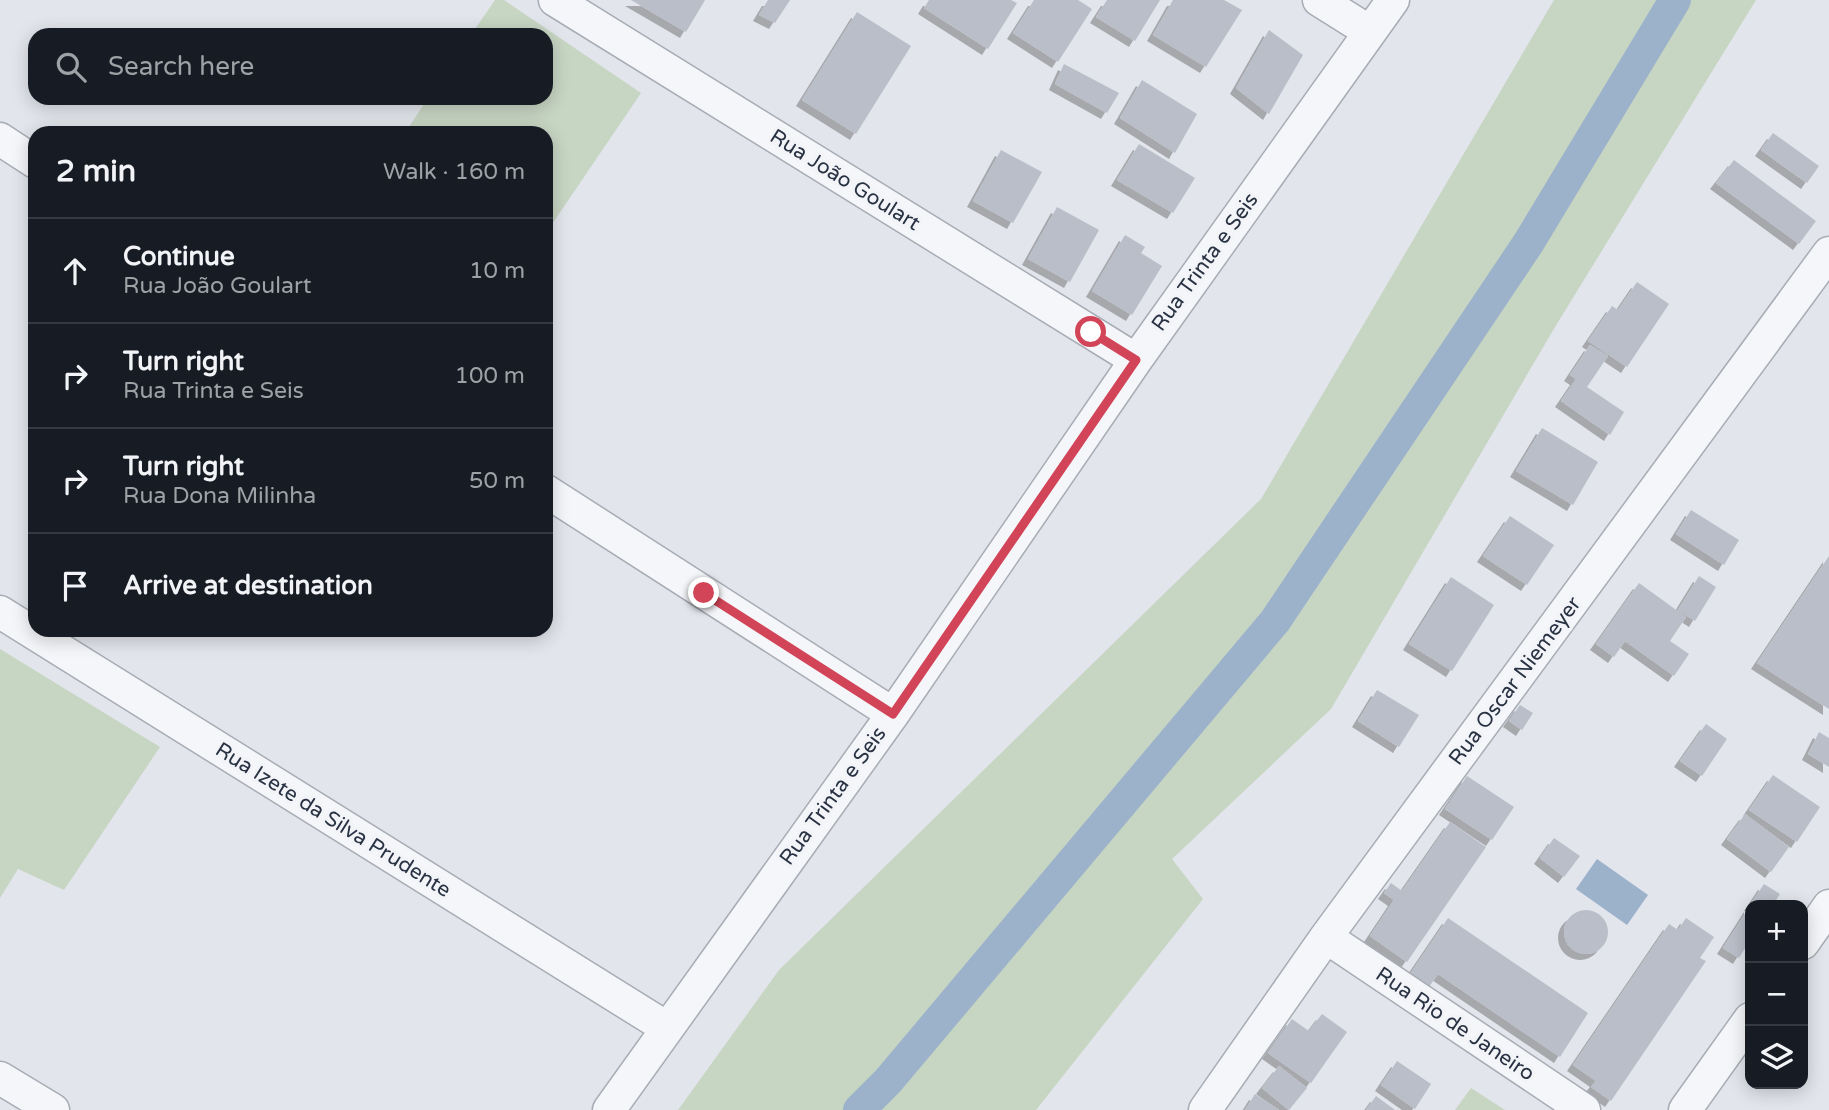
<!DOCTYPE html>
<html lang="en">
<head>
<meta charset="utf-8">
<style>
	:root { --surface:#171b24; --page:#20242c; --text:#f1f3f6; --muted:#9ea1a6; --line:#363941 }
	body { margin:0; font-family:"Varela Round",sans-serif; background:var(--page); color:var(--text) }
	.controls { position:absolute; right:21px; bottom:21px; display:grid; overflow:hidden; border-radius:14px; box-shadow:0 4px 18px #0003 }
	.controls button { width:63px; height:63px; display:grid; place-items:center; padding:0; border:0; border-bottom:2px solid var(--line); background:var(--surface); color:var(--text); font:35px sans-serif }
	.stop { position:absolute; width:21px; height:21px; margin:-16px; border:5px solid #d24458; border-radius:50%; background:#fff }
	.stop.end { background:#d24458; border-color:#fff; box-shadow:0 2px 7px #0008 }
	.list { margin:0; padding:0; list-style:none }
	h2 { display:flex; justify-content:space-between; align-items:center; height:91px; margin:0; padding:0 28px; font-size:30px }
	h2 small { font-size:23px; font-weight:400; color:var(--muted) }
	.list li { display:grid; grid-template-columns:46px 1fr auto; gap:21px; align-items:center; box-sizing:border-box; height:105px; padding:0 28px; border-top:2px solid var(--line) }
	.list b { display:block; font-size:26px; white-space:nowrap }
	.list p { margin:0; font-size:23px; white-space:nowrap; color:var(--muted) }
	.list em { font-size:23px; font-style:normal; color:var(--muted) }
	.icon { flex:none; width:38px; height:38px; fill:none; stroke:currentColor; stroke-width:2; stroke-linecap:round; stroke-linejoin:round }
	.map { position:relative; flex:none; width:1829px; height:1110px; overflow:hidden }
	.search { position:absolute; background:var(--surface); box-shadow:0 4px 18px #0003; left:28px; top:28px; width:525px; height:77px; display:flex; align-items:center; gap:18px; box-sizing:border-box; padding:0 24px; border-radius:21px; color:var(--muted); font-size:26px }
	.panel { position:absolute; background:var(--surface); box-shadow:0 4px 18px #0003; left:28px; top:126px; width:525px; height:511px; border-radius:21px }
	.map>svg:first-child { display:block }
	.green { fill:#c7d5c3 }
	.water { fill:#9cb2cb }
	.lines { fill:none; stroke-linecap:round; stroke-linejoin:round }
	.canal { stroke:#9cb2cb; stroke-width:32 }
	.building { fill:#b9bec8; filter:url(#shadow) }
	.minor-casing { stroke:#a7acb5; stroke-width:35 }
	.minor { stroke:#f5f6f9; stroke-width:32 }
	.route { stroke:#d24458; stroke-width:9 }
	.labels { text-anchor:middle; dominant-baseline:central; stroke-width:7; stroke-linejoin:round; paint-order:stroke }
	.street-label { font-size:21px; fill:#293243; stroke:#f2f4f8 }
</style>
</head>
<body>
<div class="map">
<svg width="1829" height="1110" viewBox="0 0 1829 1110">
	<defs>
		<filter id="shadow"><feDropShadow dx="-6" dy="6" stdDeviation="0" flood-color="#0004"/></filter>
	</defs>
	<rect width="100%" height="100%" fill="#e2e5eb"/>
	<!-- green -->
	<path class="green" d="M495,0H504L641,93L546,233V133H405L428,98H546V35H471Z
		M1554,0H1756L1555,327L1331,709L1172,859L1203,899L1036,1110H678L779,970L1261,499Z
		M0,649L160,747L64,890L18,869L0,898Z
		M1471,1088L1505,1110H1455Z"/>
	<!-- water -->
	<path class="water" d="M1597,859L1648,895L1627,925L1576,889Z"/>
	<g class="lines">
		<!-- canal -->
		<path class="canal" d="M859,1110L888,1081L1275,621L1529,242L1675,0"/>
	</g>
	<!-- building -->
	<path class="building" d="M631,0H705L686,32Z
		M768,0H790L775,23L759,15Z
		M929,0H1011L1017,3L988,49L924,8Z
		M1034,0H1078L1092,9L1058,62L1013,33Z
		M1107,0H1160L1135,41L1096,17Z
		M1173,0H1224L1242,10L1206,67L1153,35Z
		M857,12L911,46L856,134L802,100Z
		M1269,30L1303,55L1269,114L1236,88Z
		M1064,64L1119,93L1107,113L1055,84Z
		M1142,80L1197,114L1175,153L1120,118Z
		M1773,133L1819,166L1807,183L1761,150Z
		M1139,144L1195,178L1173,213L1117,180Z
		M1001,150L1042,172L1013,223L973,201Z
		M1734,160L1816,221L1799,244L1716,183Z
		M1057,207L1099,230L1070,282L1028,259Z
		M1125,235L1145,247L1141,253L1162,266L1132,315L1092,291Z
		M1637,282L1669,304L1627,367L1588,341L1612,306L1618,310Z
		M1590,345L1608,356L1587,387L1624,412L1610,435L1561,401L1576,379L1570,375Z
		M1542,428L1598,462L1573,505L1516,471Z
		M1691,510L1739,540L1724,565L1676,534Z
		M1510,516L1554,545L1527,585L1483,556Z
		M1829,556V709L1757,663Z
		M1699,576L1716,587L1695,621L1678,610Z
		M1451,577L1494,605L1452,671L1409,644Z
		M1639,583L1686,617L1670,641L1689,654L1674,676L1625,641L1614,657L1596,644Z
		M1377,690L1419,715L1399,747L1358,721Z
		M1520,705L1533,713L1522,730L1509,721Z
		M1706,724L1727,739L1702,776L1680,761Z
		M1819,732L1829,738V767L1808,754Z
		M1773,775L1820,807L1797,842L1749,810Z
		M1467,776L1514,807L1492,840L1445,809Z
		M1745,814L1789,847L1771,872L1727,839Z
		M1450,822L1486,847L1407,962L1370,936L1394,900L1384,893L1391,883L1402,891Z
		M1554,838L1580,856L1564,877L1540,858Z
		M1764,884L1780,894L1773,905H1750Z
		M1750,906V940L1739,958L1723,948Z
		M1564 932a22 22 0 1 1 44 0a22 22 0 1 1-44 0Z
		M1448,918L1588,1013L1560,1057L1438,974L1429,987L1410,974Z
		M1686,918L1714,937L1700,958L1706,961L1611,1101L1591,1087L1596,1081L1573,1065L1669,924L1678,930Z
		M1322,1014L1347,1032L1311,1083L1268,1053L1292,1019L1309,1031Z
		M1397,1061L1431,1084L1415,1109L1381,1085Z
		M1279,1066L1307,1088L1289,1110L1262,1088Z
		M1255,1094L1279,1110H1245Z
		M1376,1096L1395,1110H1366Z"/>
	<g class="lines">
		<defs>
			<path id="minor" d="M555,0L1136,360
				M1319,0L1370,32
				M0,139L35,162
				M546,491L893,714
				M0,612L667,1028
				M1326,937L1584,1110
				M1803,943L1829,906
				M0,1078L53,1110
				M609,1110L893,714L1136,360L1393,0
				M1205,1110L1326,937L1829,253
				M1685,1110L1750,1019"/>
		</defs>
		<!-- minor casing -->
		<use href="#minor" class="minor-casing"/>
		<!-- minor -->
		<use href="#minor" class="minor"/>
	</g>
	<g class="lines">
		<!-- route -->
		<path class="route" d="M704,593L893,714L1136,360L1091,332"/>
	</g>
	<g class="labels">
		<!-- street labels -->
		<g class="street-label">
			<text transform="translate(845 180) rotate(32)">Rua João Goulart</text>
			<text transform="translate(1205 262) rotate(-54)">Rua Trinta e Seis</text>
			<text transform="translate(1515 681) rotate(-53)">Rua Oscar Niemeyer</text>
			<text transform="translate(833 796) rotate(-54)">Rua Trinta e Seis</text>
			<text transform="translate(333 820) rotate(32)">Rua Izete da Silva Prudente</text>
			<text transform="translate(1455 1024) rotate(34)">Rua Rio de Janeiro</text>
		</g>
	</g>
</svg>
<div class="controls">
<button>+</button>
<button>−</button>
<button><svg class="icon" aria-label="layers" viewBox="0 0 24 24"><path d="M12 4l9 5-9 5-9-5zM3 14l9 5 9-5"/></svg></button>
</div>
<div class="stop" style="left:1091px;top:332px"></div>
<div class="stop end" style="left:704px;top:593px"></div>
<div class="search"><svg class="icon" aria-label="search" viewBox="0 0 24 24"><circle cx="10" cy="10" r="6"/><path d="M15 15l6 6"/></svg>Search here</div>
<section class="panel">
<h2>2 min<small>Walk · 160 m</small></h2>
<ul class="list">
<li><svg class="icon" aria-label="ahead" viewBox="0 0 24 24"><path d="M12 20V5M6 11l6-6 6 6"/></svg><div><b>Continue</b><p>Rua João Goulart</p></div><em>10 m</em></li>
<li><svg class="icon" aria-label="right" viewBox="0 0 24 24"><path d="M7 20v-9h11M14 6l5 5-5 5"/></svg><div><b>Turn right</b><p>Rua Trinta e Seis</p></div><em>100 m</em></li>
<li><svg class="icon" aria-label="right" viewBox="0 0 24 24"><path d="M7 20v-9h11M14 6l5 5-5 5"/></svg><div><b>Turn right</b><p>Rua Dona Milinha</p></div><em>50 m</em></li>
<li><svg class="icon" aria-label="arrive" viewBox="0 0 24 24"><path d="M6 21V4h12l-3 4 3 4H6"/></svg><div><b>Arrive at destination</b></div></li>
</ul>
</section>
</div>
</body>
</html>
